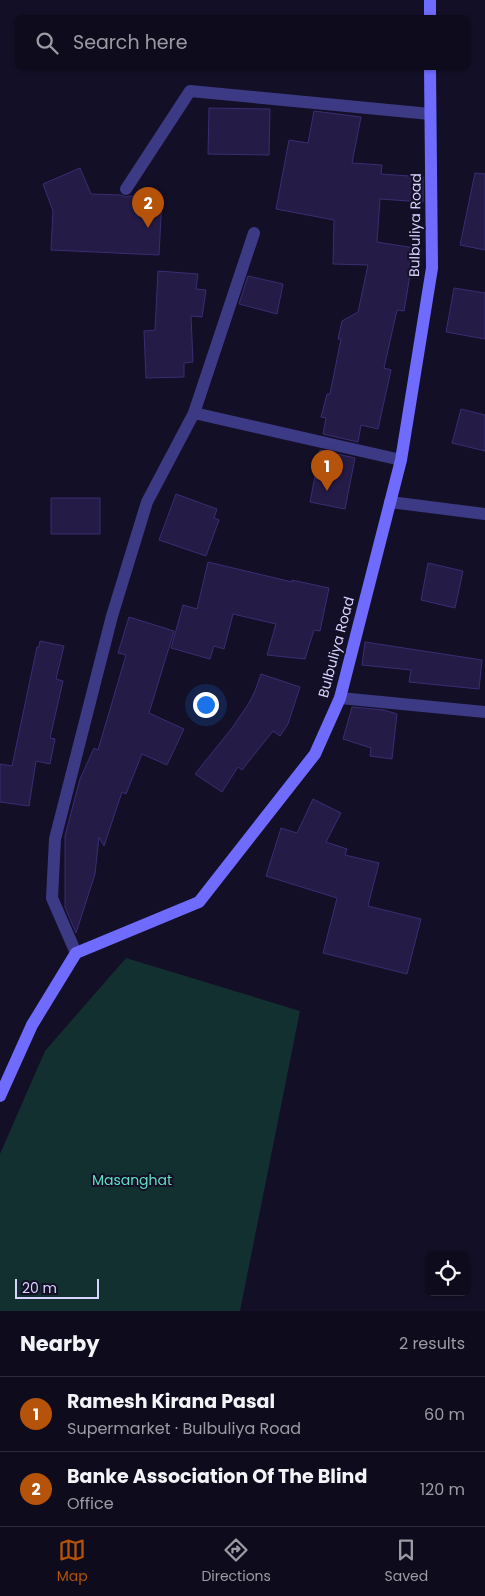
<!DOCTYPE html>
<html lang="en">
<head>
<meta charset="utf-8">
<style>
	:root { --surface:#0e0b1c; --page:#1c1929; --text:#f1f3f6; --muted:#9b9ba3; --line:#2e2b3b; --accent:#b45309 }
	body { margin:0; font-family:Poppins,sans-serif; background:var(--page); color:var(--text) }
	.controls { position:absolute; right:15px; bottom:15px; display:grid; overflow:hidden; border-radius:8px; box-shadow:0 1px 4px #0004 }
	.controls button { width:45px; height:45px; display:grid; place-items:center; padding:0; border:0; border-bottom:1px solid var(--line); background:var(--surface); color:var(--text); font:25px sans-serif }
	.scale { position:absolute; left:15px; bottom:12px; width:84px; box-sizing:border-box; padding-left:5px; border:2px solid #d9d4ff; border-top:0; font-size:14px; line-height:18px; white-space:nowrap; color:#d9d4ff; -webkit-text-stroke:4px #130f26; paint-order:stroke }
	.you { position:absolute; left:205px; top:704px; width:18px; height:18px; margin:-12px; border:4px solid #fff; border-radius:50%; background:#1a73e8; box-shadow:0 0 0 8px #1a73e833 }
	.badge { display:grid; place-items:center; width:32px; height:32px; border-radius:50%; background:var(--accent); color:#fff; font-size:16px; font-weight:700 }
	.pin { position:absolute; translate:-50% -41px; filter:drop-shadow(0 1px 2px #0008) }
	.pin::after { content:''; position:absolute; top:26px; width:18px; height:15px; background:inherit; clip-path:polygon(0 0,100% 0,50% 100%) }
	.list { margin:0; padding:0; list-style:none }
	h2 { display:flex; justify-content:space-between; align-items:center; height:65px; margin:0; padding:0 20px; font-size:21px }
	h2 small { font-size:16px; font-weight:400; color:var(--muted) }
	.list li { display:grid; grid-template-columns:32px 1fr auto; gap:15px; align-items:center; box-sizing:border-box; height:75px; padding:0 20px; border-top:1px solid var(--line) }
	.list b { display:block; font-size:19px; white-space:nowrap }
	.list p { margin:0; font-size:16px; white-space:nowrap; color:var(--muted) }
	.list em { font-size:16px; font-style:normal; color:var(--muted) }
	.icon { flex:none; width:28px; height:28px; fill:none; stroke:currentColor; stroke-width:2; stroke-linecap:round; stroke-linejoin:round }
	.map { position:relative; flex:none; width:485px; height:1311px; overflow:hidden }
	.search { position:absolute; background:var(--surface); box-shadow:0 1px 4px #0004; left:15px; right:15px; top:15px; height:55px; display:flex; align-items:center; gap:12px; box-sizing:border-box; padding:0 18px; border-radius:8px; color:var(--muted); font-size:19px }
	.sheet { height:215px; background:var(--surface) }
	nav { display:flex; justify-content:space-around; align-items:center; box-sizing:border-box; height:70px; border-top:1px solid var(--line); background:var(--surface); font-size:14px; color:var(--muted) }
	nav a { display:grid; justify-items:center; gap:2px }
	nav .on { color:var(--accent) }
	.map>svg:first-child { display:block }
	.green { fill:#12302f }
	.building { fill:#241b47; stroke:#3b2d73 }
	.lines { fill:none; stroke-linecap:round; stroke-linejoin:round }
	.minor { stroke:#3d3a85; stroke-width:12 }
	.tertiary { stroke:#3d3a85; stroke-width:12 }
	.secondary { stroke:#6f6bff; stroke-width:12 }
	.labels { text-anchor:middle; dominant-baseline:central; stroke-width:4; stroke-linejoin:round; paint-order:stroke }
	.street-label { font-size:14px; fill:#d9d4ff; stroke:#130f26 }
	.park-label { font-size:14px; fill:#5fe0c0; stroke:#130f26 }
</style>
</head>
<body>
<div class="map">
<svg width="485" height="1311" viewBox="0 0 485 1311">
	<rect width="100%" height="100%" fill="#130f26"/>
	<!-- green -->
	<path class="green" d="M126,958L300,1011L240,1311H0V1154L45,1051Z"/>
	<!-- building -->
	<path class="building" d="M209,108L270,109L269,155L208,154Z
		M314,111L361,117L352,163L382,165L381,174L423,177V202L380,199L377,242L421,249L420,262L418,276L410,275L404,311L397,310L384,368L391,370L378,429L361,425L358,442L323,434L326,418L321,417L327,394H330L341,339H338L342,321L358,312L368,265L333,264L334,220L276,209L289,140L308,143Z
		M80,168L91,194L121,195L126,197L130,196L162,197L159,255L51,250L53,211L43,184Z
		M475,173L485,174V250L460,245Z
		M158,271L198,274L196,289L206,290L202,317L191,316L193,362L184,363V377L146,378L144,331L155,330Z
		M248,276L283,284L277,314L239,304Z
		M454,288L485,293V339L446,332Z
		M461,409L485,415V451L452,443Z
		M320,450L355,458L345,509L310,502Z
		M176,494L217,509L214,518L219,520L206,556L159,540Z
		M51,498H100V534H51Z
		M208,562L292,582V580L329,588L320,631L314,630L305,659L267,655L276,624L233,614L224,649L214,646L210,659L171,648L183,605L197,609Z
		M428,563L463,571L455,608L421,600Z
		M129,617L174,631L149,713L184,729L167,765L142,754L126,794L122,792L104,846L99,837L95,874L76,933L65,907V836L80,779L94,748L98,750L126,655L118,653Z
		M40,641L64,646L56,679L63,681L50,738L55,739L50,764L36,761L29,806L0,802V764L12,766L37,647H39Z
		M365,642L482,660L479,689L409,682L411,670L362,665Z
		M261,674L300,687L288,724L280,736L273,731L242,770L238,767L222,792L195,774L232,728L249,703L255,691Z
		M352,707L384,710L397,714L392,759L370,756L371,748L343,739Z
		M313,799L341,813L326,842L347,849L345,855L379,863L368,906L421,919L407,974L323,953L337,898L266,876L281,828L297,833Z"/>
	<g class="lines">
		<!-- minor -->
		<path class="minor" d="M126,189L190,91L430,114
			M254,233L194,413L401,460
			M340,698L485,712
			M76,953L52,898L55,839L112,616L147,502L194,413"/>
		<!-- tertiary -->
		<path class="tertiary" d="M390,502L485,514"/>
		<!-- secondary -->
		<path class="secondary" d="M430,0V18
			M0,1096L32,1025L76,953L199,902L315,754L340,698L401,460L432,268L430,68"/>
	</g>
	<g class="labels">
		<!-- street labels -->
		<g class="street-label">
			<text transform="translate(415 225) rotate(-89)">Bulbuliya Road</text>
			<text transform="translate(336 647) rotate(-75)">Bulbuliya Road</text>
		</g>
		<!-- park labels -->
		<g class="park-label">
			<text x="132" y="1180">Masanghat</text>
		</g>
	</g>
</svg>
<div class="controls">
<button><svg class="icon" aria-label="locate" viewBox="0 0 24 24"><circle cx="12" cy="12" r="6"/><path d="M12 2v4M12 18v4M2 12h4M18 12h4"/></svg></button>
</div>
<div class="scale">20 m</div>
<div class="you"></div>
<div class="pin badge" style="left:327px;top:491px">1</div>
<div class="pin badge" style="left:148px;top:228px">2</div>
<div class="search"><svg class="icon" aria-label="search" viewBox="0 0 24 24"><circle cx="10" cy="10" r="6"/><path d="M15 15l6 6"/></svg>Search here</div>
</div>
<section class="sheet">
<h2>Nearby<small>2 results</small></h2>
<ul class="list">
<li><span class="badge">1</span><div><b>Ramesh Kirana Pasal</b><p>Supermarket · Bulbuliya Road</p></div><em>60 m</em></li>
<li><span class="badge">2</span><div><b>Banke Association Of The Blind</b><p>Office</p></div><em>120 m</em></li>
</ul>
</section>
<nav>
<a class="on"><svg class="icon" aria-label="map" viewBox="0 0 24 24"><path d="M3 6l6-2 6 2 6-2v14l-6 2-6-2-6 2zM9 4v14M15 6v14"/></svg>Map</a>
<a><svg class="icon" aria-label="directions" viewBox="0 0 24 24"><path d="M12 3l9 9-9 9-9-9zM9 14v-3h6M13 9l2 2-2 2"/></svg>Directions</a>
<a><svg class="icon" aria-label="saved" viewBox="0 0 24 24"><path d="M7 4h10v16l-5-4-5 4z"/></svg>Saved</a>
</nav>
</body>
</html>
